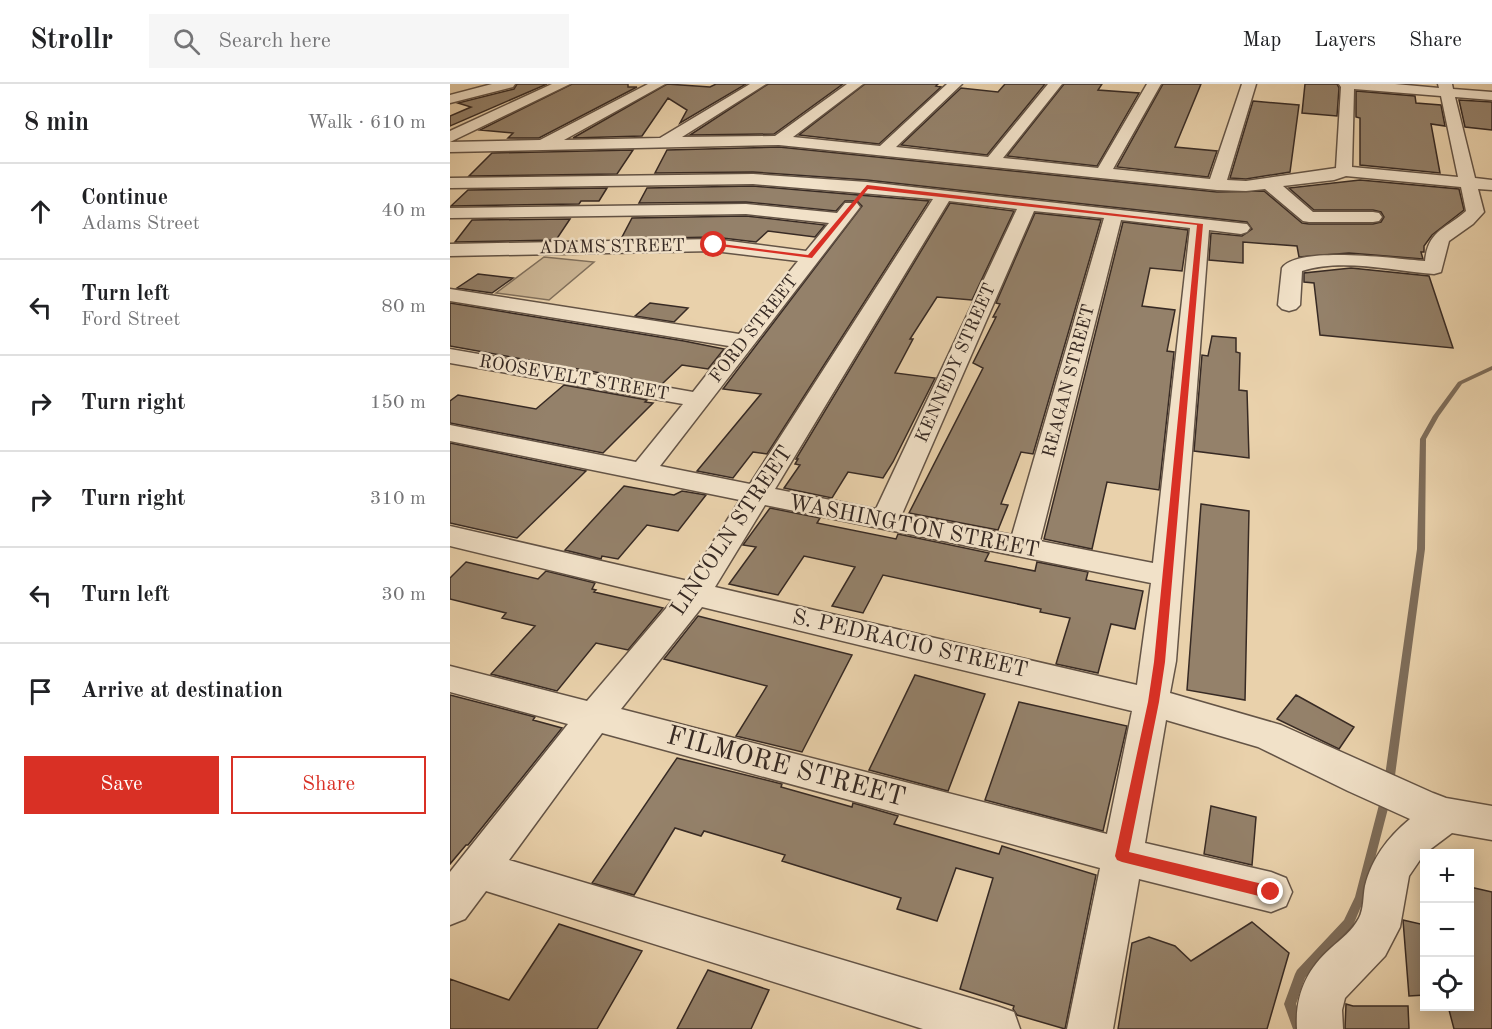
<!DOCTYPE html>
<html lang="en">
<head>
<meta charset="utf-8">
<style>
	:root { --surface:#fff; --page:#f6f6f6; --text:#202124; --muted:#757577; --line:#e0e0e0; --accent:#d93025 }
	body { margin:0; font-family:"Old Standard TT",serif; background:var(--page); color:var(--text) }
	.controls { position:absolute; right:18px; bottom:18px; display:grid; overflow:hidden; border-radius:0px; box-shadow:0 3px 15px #0003 }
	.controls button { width:54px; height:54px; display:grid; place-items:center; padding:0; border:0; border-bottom:2px solid var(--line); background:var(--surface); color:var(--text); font:30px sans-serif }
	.stop { position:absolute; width:18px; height:18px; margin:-14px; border:4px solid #d93025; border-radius:50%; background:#fff }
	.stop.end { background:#d93025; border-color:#fff; box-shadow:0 2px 6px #0008 }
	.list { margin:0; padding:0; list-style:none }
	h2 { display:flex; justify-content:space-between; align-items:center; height:78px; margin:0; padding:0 24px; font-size:26px }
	h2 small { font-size:20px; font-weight:400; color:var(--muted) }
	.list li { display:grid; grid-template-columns:39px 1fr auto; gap:18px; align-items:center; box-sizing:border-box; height:96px; padding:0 24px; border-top:2px solid var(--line) }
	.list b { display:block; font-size:22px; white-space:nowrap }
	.list p { margin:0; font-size:20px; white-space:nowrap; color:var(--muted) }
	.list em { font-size:20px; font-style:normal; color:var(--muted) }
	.actions { display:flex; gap:12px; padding:18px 24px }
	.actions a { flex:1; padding:14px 0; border:2px solid var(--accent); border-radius:0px; text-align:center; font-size:21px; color:var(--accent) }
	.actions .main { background:var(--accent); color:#fff }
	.icon { flex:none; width:33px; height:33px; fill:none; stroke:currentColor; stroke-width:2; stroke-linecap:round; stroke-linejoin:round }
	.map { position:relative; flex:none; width:1042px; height:945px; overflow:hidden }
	header { display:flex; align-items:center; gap:36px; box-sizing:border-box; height:84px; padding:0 30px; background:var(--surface); border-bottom:2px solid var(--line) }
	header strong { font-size:28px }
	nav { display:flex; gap:33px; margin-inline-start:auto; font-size:21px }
	.search { width:420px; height:54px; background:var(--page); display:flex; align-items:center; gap:15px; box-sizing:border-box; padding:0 21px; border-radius:0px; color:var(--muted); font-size:22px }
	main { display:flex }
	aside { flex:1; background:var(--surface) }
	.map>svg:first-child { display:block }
	.green { fill:#cbb594; stroke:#81705c; stroke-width:1.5 }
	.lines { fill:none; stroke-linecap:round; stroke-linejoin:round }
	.stream { fill:#7d6c59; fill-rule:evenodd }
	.building { fill:#94816a; stroke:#372a24; stroke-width:1.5 }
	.minor-casing { stroke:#645446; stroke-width:3 }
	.minor { fill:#f1e1c8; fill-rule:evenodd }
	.route { fill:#d93025 }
	.labels { text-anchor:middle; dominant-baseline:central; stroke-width:5; stroke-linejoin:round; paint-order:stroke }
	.far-street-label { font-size:18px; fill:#372a24; stroke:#f1e1c8 }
	.street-label { font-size:22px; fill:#372a24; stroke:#f1e1c8 }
	.near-street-label { font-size:27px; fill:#372a24; stroke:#f1e1c8 }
</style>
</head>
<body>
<header>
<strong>Strollr</strong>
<div class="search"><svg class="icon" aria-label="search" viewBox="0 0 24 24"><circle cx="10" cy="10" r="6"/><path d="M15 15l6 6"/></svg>Search here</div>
<nav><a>Map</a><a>Layers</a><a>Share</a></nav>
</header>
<main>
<aside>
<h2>8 min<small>Walk · 610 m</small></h2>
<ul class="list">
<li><svg class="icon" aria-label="ahead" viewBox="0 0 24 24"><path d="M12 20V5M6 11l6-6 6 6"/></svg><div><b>Continue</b><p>Adams Street</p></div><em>40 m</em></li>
<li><svg class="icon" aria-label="left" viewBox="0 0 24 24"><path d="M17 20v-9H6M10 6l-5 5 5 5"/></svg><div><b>Turn left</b><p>Ford Street</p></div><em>80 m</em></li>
<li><svg class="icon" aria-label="right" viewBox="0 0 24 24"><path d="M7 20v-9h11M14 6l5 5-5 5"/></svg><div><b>Turn right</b></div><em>150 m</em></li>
<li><svg class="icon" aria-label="right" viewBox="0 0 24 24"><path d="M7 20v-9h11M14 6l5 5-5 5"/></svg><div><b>Turn right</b></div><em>310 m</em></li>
<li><svg class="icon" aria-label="left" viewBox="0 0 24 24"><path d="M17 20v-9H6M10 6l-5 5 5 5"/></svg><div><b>Turn left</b></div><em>30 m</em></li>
<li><svg class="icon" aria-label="arrive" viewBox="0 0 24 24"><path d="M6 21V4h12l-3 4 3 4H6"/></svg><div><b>Arrive at destination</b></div></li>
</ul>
<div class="actions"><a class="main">Save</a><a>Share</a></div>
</aside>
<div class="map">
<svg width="1042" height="945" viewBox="0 0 1042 945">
	<rect width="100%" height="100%" fill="#e9d1ab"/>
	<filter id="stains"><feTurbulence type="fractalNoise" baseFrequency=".00333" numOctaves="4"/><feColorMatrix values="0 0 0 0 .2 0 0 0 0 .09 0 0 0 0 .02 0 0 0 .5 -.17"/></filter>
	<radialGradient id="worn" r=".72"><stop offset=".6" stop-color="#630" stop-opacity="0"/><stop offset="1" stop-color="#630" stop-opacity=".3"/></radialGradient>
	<!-- green -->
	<path class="green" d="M94,173L144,178L99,216L46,209Z"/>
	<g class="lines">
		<!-- stream -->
		<path class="stream" d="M1042,282V286L1012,300L989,332L976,355L975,465L944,699L942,702L939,703L936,702L934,699L967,465L970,355L983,332L1008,298Z
			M936,709L939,710L941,713L915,813L902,844L855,894L846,920L855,945H843L834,920L845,890L847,886L894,836L905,813L931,713L933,710Z"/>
	</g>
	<!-- building -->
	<path class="building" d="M67,0H97L0,42V32L21,23L8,19L64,5Z
		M122,0H178V3H187L89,54H58L63,49L30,46Z
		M217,0L260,3L266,0H296L230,39L237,26L218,14L192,52L123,54Z
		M318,0H393L324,50L240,51Z
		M415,0H488L486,2L491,3L429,60L349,51Z
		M555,0H595L537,71L451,61L511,4L548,8Z
		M614,0H652L648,6L689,9L647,82L557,72Z
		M713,0H751L725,63L767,67L758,93L667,83Z
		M855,0H887L889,4L887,32L852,29Z
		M906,7L965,12L966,19L991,21L995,42L981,40L990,89L910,81V34L906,33Z
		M1009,16L1042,18V46L1015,43Z
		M803,17L849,21L840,88L796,95L780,94Z
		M329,63L767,108L814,107L852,139L859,140H923L931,138L934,133L931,128L923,126H864L839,104L910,96L1009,105L1014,126L982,151L974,162V168H971L973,175L899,169L849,173L847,162L793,158V179L759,176L761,149L792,152L802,145L797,138L417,96L303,88L205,89L217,66Z
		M183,66L167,90L19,92L42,69Z
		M303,102L479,117L317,370L303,368L283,394L247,387L311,310L273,305L412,122L407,117H395L386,127L296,118L189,119L197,104Z
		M157,104L149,117H131L129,120L1,122L18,106Z
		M500,119L564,127L522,216L487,213L460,255H463L445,289L485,294L443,378L433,394L398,388L382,414L334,404L350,381L345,380L348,375H346Z
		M585,129L651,136L583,370L571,368L551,420L558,421L548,446L459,429L533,284L523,279L546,233H543L550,220L546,219Z
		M296,132L375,141L365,153L318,147L306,158L264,153L171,155L182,134Z
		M120,135L106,156L5,158L22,136Z
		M673,138L738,146L732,187L700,184L692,222L725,226L717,267L724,268L709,406L657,398L642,465L594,455Z
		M901,184L979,192L1003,264L870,251L864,199L854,198V189Z
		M28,190L63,194L42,209L7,204Z
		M0,219L234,257L274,265L258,285L232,281L212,300L0,262Z
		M200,219L238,224L224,238L185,232Z
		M762,252L786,254V268L790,269L789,306L797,307L799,374L744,367L752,271L758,272Z
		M114,301L197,316L195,318L203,319L153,369L0,339V317L8,311L86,325Z
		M0,359L136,387L67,454L0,439Z
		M174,402L224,411L232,407L256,411L228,447L197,441L168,475L152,472L151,475L115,466Z
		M751,420L799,427L795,616L737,606Z
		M320,424L370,434L367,439L446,455L448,450L539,469L535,477L585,487L587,478L638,488L636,496L693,507L685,545L661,540L648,589L606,580L620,534L590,528L591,525L433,491L413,529L382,522L405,483L354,472L328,511L279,500L306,463L293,461Z
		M16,478L88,495L96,487L145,499L142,505L146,506L144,508L213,524L178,566L146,559L107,607L41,590L85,542L52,534L56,529L0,515V494Z
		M248,532L402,571L352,668L286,652L317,602L214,575Z
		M465,591L535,610L498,707L419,686Z
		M0,611L85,633L83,636L112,644L18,761H16L0,780Z
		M846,611L904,643L889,665L827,635Z
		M569,618L677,642L653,747L535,716Z
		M227,674L332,700L331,703L402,723L403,719L448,732L444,740L549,770L552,762L646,791L615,945L567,931L563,925L564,922L510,905L543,794L506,784L487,837L447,825L451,814L332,777L335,771L254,747L251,752L225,744L184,811L142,799Z
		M761,722L806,733L802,781L754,770Z
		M1020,803L1042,808V945H1004L998,922H1020Z
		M953,836L975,841V911L959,912Z
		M802,838L839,869L817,945H668L682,859L699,853L725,862L741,877Z
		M109,840L192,867L147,945H0V895L59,916Z
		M258,886L319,906L301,945H227Z
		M896,920L903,922H958L959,945H895Z"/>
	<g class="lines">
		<defs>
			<path id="minor" d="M42,0H65L63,3L0,19V11Z
				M102,0H120L0,58V47Z
				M198,0H215L114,56L210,54L300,0H316L232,53L325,52L397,0H413L343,53L430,62L497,0H512L446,63L538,73L598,0H612L553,74L648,84L697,0H711L663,85L760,95L792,0H806L777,96L796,97L886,84L891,3L889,0H945L989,4L988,0H1002L1003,5L1042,8V16L1005,13L1025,94L1042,96V106L1028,105L1034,128L1023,140L999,157L991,188L984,190C942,187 893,174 852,187L850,221L846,225L839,227L832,225L828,221L832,184C848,161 948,175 975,177C978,146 996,145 1016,127L1011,103L896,92L884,96L833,102L863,128H923L929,129L932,133L929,137L923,138H859L853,137L815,105L796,107L767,106L329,61L0,68V58L90,56ZM904,5L991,12L1008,93L902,83Z
				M303,90L417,98L797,140L800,144L797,148L791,150L759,146L726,577L720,609L831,641L983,709L996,714L1042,722V756L1002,749L974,770L959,792L950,843L935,872L895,914L892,926L893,945H847C845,912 856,886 881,864C891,855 903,846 909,834C914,825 913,812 915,802C922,774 938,753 960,735L898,707L808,663L716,636L695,759L821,788L836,794L842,808L836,822L821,828L689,795L663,945H617L650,784L152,649L59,776L547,922L564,928L570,945H473L36,807L15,835L0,841V788L118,640L0,608V582L137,617L223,516L0,462V442L238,497L290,416L0,357V341L186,378L233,320L0,279V265L243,308L279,262L0,217V205L289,250L348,177L264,167L0,172V160L264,155L356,167L379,139L296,130L0,134V124L296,120L387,129L395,119H407L410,123L407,127L210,382L300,400L483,115L303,100L0,104V94ZM499,117L567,125L426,425L325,405ZM584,127L654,134L562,451L452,430ZM671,136L740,144L703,479L590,457ZM315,421L701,499L687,601L265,503ZM252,523L682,627L657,750L171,625Z"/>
		</defs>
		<!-- minor casing -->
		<use href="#minor" class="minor-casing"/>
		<!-- minor -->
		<use href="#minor" class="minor"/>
	</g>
	<!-- route -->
	<path class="route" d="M417,101L753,140L715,578L709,618L679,768L821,802L826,804L828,808L826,813L821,815L672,778L667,776L665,772L698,618L704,578L747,141L418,105L362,174L261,161L264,159L358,171Z"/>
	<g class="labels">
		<!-- far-street labels -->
		<g class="far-street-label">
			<text transform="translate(162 163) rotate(-1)">ADAMS STREET</text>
			<text transform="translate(304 245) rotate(-52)">FORD STREET</text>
			<text transform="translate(506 279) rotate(-66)">KENNEDY STREET</text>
			<text transform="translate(124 294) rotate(10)">ROOSEVELT STREET</text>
			<text transform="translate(619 297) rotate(-75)">REAGAN STREET</text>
		</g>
		<!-- street labels -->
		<g class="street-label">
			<text transform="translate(464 443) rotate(11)">WASHINGTON STREET</text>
			<text transform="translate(282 447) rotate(-56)">LINCOLN STREET</text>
			<text transform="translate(460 560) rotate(13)">S. PEDRACIO STREET</text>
		</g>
		<!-- near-street labels -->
		<g class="near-street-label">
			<text transform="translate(336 683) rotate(15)">FILMORE STREET</text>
		</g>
	</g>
	<rect width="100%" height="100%" filter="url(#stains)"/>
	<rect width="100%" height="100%" fill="url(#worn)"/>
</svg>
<div class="controls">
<button>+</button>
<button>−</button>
<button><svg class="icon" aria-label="locate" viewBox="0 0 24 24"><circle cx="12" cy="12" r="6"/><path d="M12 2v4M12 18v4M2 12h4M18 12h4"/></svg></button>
</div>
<div class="stop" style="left:264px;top:161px"></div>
<div class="stop end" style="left:821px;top:808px"></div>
</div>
</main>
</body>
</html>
